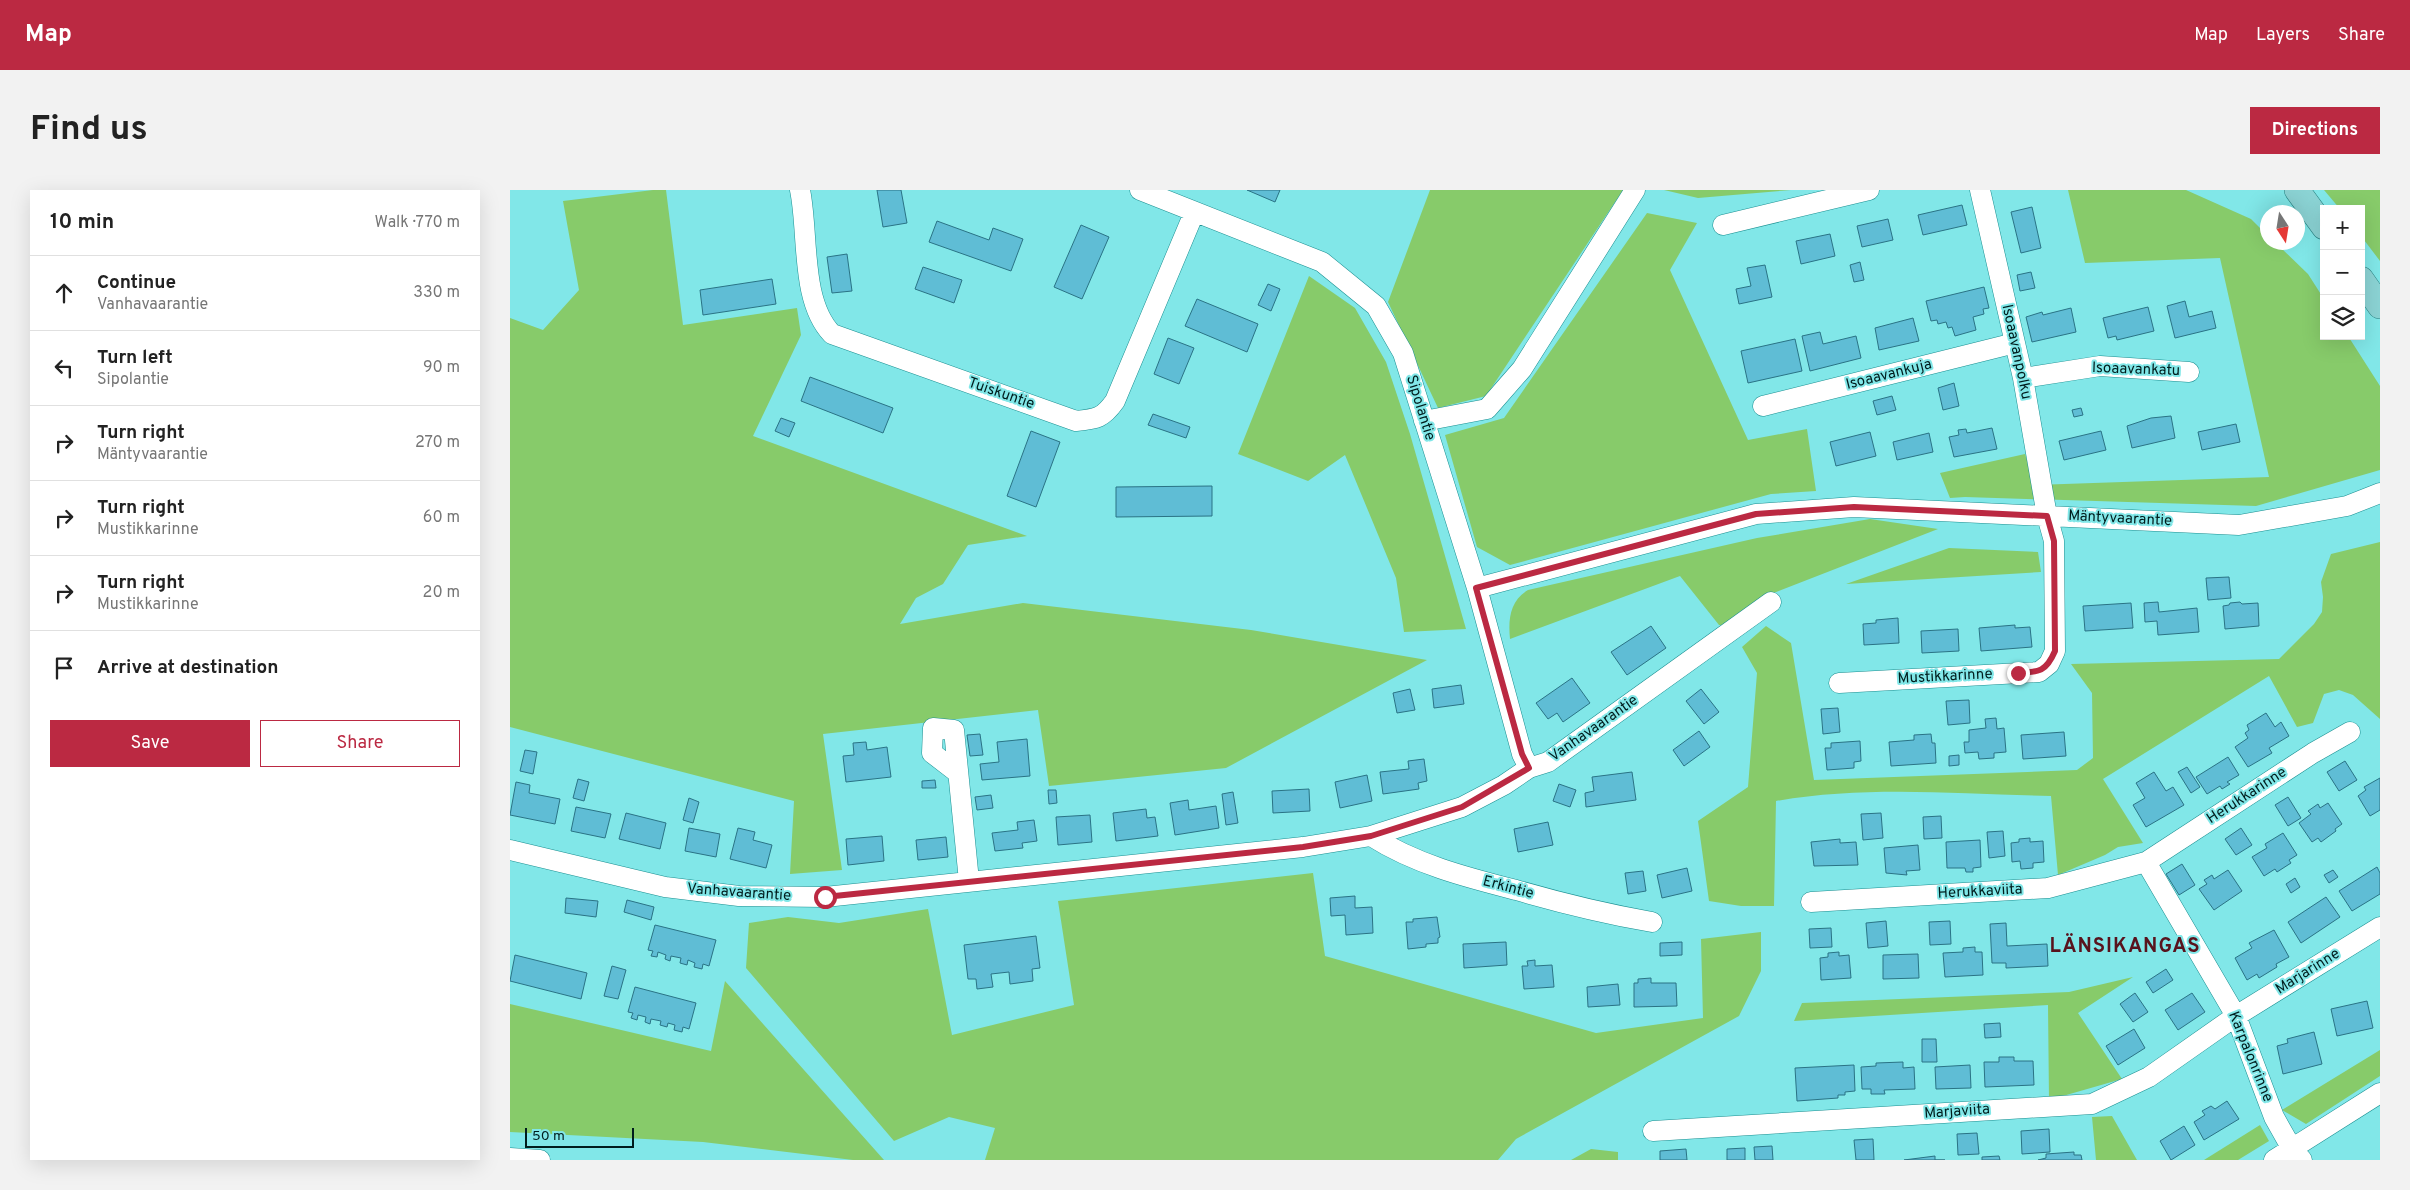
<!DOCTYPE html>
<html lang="en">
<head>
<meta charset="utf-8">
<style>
	:root { --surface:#fff; --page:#f2f2f2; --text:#222; --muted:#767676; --line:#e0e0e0; --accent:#bb2942 }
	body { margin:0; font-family:Overpass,sans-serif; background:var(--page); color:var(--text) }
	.controls { position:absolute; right:15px; top:15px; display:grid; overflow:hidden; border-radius:0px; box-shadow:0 5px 20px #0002 }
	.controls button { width:45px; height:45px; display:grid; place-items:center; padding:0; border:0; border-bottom:1px solid var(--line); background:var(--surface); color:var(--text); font:25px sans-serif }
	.compass { position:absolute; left:1750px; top:15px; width:45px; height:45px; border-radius:50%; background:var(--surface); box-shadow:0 5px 20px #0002; rotate:168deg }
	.scale { position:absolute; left:15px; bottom:12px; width:109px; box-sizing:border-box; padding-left:5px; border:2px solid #001d1d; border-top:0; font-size:14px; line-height:18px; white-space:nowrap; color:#001d1d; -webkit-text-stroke:4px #81e7e8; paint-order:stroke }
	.stop { position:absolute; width:15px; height:15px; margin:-11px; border:4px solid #bb2942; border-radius:50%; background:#fff }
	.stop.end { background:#bb2942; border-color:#fff; box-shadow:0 1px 5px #0008 }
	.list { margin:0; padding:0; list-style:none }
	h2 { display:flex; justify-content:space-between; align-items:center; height:65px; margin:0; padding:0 20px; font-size:21px }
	h2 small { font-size:16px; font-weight:400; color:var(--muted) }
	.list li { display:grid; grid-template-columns:32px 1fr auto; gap:15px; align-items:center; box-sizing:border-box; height:75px; padding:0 20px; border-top:1px solid var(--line) }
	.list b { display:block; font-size:19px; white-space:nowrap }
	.list p { margin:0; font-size:16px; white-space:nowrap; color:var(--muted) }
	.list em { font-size:16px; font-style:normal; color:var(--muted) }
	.actions { display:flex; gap:10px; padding:15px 20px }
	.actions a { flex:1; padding:11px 0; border:1px solid var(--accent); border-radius:0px; text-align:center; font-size:18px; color:var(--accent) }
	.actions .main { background:var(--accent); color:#fff }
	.icon { flex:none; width:28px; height:28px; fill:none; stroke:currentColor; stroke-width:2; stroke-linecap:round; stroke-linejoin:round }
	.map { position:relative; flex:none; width:1870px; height:970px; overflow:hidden; border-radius:0px }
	header { display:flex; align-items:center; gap:30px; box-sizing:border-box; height:70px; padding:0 25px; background:var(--accent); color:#fff }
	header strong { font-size:24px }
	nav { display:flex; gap:28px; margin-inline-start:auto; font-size:18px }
	.intro { display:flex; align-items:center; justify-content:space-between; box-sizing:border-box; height:120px; padding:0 30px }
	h1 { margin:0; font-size:35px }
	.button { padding:12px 22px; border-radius:0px; background:var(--accent); color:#fff; font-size:18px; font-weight:700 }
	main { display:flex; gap:30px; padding:0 30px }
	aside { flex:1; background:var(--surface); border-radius:0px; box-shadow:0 5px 20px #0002 }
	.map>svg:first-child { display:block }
	.green { fill:#87cb6a }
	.building { fill:#5fbdd5; stroke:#2a7385 }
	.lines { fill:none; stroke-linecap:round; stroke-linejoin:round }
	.minor-casing { stroke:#1a8f91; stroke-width:21 }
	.major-casing { stroke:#288081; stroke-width:26 }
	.minor { stroke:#fff; stroke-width:20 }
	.major { stroke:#8bd3d4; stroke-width:25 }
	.route { stroke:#bb2942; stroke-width:6 }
	.labels { text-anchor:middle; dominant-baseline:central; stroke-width:4; stroke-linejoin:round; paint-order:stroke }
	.street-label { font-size:15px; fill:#001d1d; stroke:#81e7e8 }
	.district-label { font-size:20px; font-weight:bold; letter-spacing:1px; fill:#58131d; stroke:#81e7e8 }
</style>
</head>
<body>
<header>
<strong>Map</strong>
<nav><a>Map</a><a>Layers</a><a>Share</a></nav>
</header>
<div class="intro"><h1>Find us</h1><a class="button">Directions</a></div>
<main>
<aside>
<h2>10 min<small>Walk · 770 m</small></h2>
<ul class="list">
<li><svg class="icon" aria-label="ahead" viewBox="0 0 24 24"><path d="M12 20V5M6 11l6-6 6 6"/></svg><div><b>Continue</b><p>Vanhavaarantie</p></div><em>330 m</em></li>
<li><svg class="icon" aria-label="left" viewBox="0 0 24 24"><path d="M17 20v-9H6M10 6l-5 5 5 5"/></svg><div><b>Turn left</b><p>Sipolantie</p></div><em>90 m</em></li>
<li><svg class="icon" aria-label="right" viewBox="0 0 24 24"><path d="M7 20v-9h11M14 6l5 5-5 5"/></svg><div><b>Turn right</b><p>Mäntyvaarantie</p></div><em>270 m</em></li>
<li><svg class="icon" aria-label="right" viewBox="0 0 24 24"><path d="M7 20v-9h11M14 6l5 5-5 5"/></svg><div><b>Turn right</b><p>Mustikkarinne</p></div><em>60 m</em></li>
<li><svg class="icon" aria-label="right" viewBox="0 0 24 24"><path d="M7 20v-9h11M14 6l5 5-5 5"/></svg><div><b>Turn right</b><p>Mustikkarinne</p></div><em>20 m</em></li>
<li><svg class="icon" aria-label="arrive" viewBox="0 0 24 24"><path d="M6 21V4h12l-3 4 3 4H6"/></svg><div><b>Arrive at destination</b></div></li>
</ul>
<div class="actions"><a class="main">Save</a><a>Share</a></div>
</aside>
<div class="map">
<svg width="1870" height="970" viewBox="0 0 1870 970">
	<rect width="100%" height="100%" fill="#81e7e8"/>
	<!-- green -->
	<path class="green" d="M143,0H156L173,135L287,118L291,145L243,246L517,346L458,355L433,394L406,408L390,434L513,413L741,440L917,470L716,578L539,596L528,520L313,544L332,680L280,684L284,611L0,537V128L33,140L69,100L53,11Z
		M920,0H1113L976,206L928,218L878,112Z
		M1154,0H1281L1188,8Z
		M1558,0H1676L1741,29L1757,45L1758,52L1766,53L1798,84L1814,109V146H1838L1870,196V280L1746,316L1455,307L1440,308L1430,283L1515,264L1525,295L1759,287L1710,68L1575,73Z
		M1814,0H1870V71L1851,46V19H1830Z
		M1137,23L1187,33L1160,80L1238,250L1297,239L1306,301L1261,304L1000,375L967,357L935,245L994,228Z
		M799,86L845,118L876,172L900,244L956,439L894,442L886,388L835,265L798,291L728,264Z
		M1360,329L1428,339L1248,409L1218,435H1209L1170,386L1000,449C998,429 1000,411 1018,400L1247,348Z
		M1870,352V529L1843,505L1829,500L1814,504L1803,533L1787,537L1759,486L1593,589L1633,653L1608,657L1595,665L1548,685L1541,606C1451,604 1355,595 1266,611L1264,716H1231L1199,711L1188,631L1238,597L1247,483L1232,457L1256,436L1281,453L1304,590L1567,580L1583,568L1582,503L1561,474L1769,469L1804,434L1812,422L1813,407L1811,392L1821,364Z
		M1439,358L1528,362L1531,382L1336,394Z
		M803,683L815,766L1086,843L1193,828L1191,749L1251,742V781L1229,826L1006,949L988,970H475L485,938L439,927L384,951L236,778L239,733L278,727L329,733L418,719L442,845L564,815L548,711Z
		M1623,787L1568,823L1612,889L1539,910L1538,815L1284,831L1292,813L1559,802Z
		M215,791L374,970H343L193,952L0,942V814L201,861Z
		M1870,860V886L1796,934L1772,920Z
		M1602,926L1627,970H1586L1582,927Z
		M1750,935L1759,951L1728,970H1694Z
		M1081,959L1108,962V970H1061Z"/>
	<!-- building -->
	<path class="building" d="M367,0H391L397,33L373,37Z
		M737,0H770L765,12Z
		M1452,15L1457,35L1413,45L1408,25Z
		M1522,17L1531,58L1511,63L1501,22Z
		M1378,29L1383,50L1352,57L1347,36Z
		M427,31L479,50L483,38L513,49L501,81L419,52Z
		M571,35L599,47L572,109L544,97Z
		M1320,44L1325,66L1291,74L1286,51Z
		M337,64L342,101L322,103L317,67Z
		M1350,72L1354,90L1344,92L1340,75Z
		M1255,75L1262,107L1229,114L1226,99L1241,96L1237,78Z
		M413,77L452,90L444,113L405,99Z
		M1521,82L1525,98L1510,101L1507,85Z
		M262,89L266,114L193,125L190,100Z
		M758,94L770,99L761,121L748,115Z
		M1474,97L1479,118L1473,119L1474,124L1463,127L1466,140L1445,146L1442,137L1438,138L1436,132L1428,134L1427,130L1421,131L1416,111Z
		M687,109L748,134L737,162L675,136Z
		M1675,111L1679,127L1702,121L1706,138L1665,148L1657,116Z
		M1638,117L1644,141L1607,150L1606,146L1598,148L1593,128Z
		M1561,118L1566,142L1522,152L1516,127L1532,122L1533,125Z
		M1403,128L1409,151L1369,160L1365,138Z
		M1310,142L1313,154L1346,146L1351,168L1300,181L1292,146Z
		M658,148L684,158L669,194L644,184Z
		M1285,149L1292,181L1238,193L1231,161Z
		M300,187L383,218L373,243L291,211Z
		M1444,193L1449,216L1433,220L1428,198Z
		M1382,206L1386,220L1367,225L1363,211Z
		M1571,218L1573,225L1564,227L1562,220Z
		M643,224L680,237L676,248L638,235Z
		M1661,226L1665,248L1622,258L1617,236L1641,228Z
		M271,228L285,233L279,247L265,241Z
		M1726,234L1730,252L1692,260L1688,242Z
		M1482,238L1487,259L1444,267L1439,247L1449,245L1448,240L1456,239L1457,243Z
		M521,241L550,252L526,317L497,306Z
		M1591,241L1596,260L1554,270L1549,251Z
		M1360,242L1366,266L1326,276L1320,252Z
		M1419,243L1423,262L1387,270L1383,252Z
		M702,296V326L606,327V297Z
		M1719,387L1721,408L1698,410L1696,388Z
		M1648,412L1649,422L1687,418L1689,442L1648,445L1647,431L1635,432L1634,413Z
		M1730,412L1732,414L1748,413L1749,436L1715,439L1713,416L1719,415L1720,413Z
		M1621,413L1623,438L1575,441L1573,416Z
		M1388,428L1389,453L1354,455L1353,434L1366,433V430Z
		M1505,435V438L1520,437L1522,457L1471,461L1469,438Z
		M1141,436L1156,458L1117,485L1101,462Z
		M1448,439L1449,461L1412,463L1411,441Z
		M1062,488L1080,513L1053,532L1047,523L1038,529L1026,513Z
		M951,495L954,514L924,518L922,499Z
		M900,499L905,520L887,523L883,503Z
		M1191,499L1209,522L1194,534L1176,511Z
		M1459,510L1460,533L1438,535L1436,511Z
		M1328,518L1330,542L1313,544L1311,519Z
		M1756,523L1765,537L1771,532L1779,546L1759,558L1762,563L1738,577L1725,557L1738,548L1735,543L1739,540L1737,535Z
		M1486,528L1487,539L1494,538L1496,562L1484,563V568L1469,569L1468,562L1455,563L1454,552H1459V540L1476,538L1475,529Z
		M1189,541L1200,557L1174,576L1163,560Z
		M1554,542L1556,566L1513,569L1511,545Z
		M470,544L473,565L460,566L457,545Z
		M1421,544L1422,553H1425L1426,573L1381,576L1379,552L1404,550V545Z
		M517,549L520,586L472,590L470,574L489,572L487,552Z
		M1350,551L1351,571L1344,572V578L1317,580L1315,558H1321V553Z
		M356,552L357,560L377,557L381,587L336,592L333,566L344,565L343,553Z
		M15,560L27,562L23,584L10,581Z
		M1449,565V575L1439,576V566Z
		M1718,567L1729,585L1717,592L1720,594L1712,599L1710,596L1697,604L1686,587Z
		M914,569L917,591L908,593L909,599L873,604L870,582L899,579L898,571Z
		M1835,571L1847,590L1829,601L1817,582Z
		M1677,577L1690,597L1681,603L1668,582Z
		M1122,582L1126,610L1076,617L1075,603L1084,601L1082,587Z
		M1644,582L1656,601L1663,597L1674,615L1636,637L1623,615L1635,608L1626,593Z
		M857,585L862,611L830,618L825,592Z
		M1870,588V620L1860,626L1848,606L1856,600L1854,597Z
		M68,589L79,592L74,611L63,608Z
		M425,590L426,598H412V591Z
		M6,592L20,595L19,603L50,609L45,634L0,625Z
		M1049,594L1066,600L1060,617L1043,611Z
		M799,599L800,621L763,623L762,601Z
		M538,600H546L547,613L539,614Z
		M723,602L728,633L716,635L712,604Z
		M481,605L483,618L467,620L465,607Z
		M1778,607L1791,628L1778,636L1765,615Z
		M179,608L189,612L183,633L173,630Z
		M678,610L679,620L706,616L709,638L665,645L660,613Z
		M1818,613L1832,634L1825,639L1826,641L1811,652L1808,648L1802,652L1789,633L1801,624L1798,621L1808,614L1810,618Z
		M66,617L101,624L95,648L61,641Z
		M636,619L637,628L645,627L648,646L606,651L603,623Z
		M116,623L156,633L150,659L109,649Z
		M1371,623L1373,648L1353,650L1351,624Z
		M580,625L582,652L548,655L546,627Z
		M1431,626L1432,648L1414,649L1413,627Z
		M524,630L527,651L512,653L513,658L485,661L482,643L508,640L507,632Z
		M1038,632L1043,655L1008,662L1004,639Z
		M179,638L210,644L206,667L175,661Z
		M228,638L245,642L243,650L262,655L256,678L220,669Z
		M1731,638L1742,655L1726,665L1715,649Z
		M1493,641L1495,666L1479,668L1477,642Z
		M1773,643L1787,665L1779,670L1781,673L1767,682L1765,679L1754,686L1742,667L1757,658L1755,654Z
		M372,646L374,671L338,675L336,649Z
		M436,647L438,667L408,670L406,650Z
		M1520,648V652L1533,651L1534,672L1523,673V678L1511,679L1510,671L1502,672L1501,653L1509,652V649Z
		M1330,649V653L1346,652L1348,675L1304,676L1301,652Z
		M1470,650L1471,677L1463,678V682H1456L1455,678H1437L1436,652Z
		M1408,655L1410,680L1396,681L1397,685L1376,683L1374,658Z
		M1672,674L1685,695L1669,705L1656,684Z
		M1867,677L1870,683V704L1842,721L1829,701Z
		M1177,678L1182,701L1152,708L1147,685Z
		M1718,680L1732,701L1704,720L1689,699L1697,694L1694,690L1702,685L1704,689Z
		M1823,680L1828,687L1819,693L1814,685Z
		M1133,681L1136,701L1118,704L1115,683Z
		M1785,688L1790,697L1781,703L1776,694Z
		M845,706V718L862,717L863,743L836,745L835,725L821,726L820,708Z
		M1816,707L1830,727L1791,753L1778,732Z
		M56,708L88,711L86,727L55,723Z
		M117,710L144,717L141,730L114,722Z
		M927,727L930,747L928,748V753L916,754V757L898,759L896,732H903V729Z
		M1376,731L1378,756L1358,758L1356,733Z
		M1440,731L1441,754L1420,755L1419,732Z
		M1496,733L1497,756L1537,754L1538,776L1496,778V773H1482L1480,734Z
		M145,735L206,750L199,776L193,774L192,779L184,777L185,773L178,770L177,775L170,773L171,768L161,766L160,771L155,769L156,765L148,762L147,767L141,766L143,761L138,760Z
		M1321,738L1322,757L1300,758L1299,739Z
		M1764,740L1779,767L1766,774L1767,777L1749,788L1747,784L1737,790L1725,768L1742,758L1739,753Z
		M526,746L530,778L522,779L523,791L500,794L499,782L481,784L483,797L467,799L466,789H458L454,755Z
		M996,752L997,775L954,778L953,754Z
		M1172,752V765L1150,766V753Z
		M1465,757V762H1472L1473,785L1435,787L1433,763L1453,762V758Z
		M1329,762V766L1339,765L1341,788L1311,790L1310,768L1318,767V763Z
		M1408,764L1409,788L1373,789V765Z
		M5,765L77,783L71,809L0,791Z
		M1025,770V776L1042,775L1044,797L1014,799L1012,776H1018L1017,771Z
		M102,776L116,780L108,809L94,806Z
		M1656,779L1663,790L1643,803L1636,792Z
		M1141,788V793H1166L1167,816L1124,817V793H1128V789Z
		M1108,794L1110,815L1078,817L1077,797Z
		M125,797L186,813L179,839L173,837L172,842L164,840L165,835L158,833L157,837L150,835L151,831L141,829L140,834L135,832L136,827L128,825L127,830L121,828L123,823L118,822Z
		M1625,803L1638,822L1623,832L1610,814Z
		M1682,803L1695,822L1668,840L1655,820Z
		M1857,811L1863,838L1827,846L1821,819Z
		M1490,833L1491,847L1475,848L1474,834Z
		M1624,839L1635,858L1608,875L1596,856Z
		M1804,842L1812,874L1773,884L1767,856L1778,853L1777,849Z
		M1412,849H1426L1427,872H1412Z
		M1489,867H1504V871H1523L1524,895L1475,897L1474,872H1489Z
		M1393,872V878L1404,877L1405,899L1374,900L1375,904H1361V899H1352L1351,877L1366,876V873Z
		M1344,875L1345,901L1335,902V905H1328V908L1287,911L1285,878Z
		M1460,875L1461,898L1426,899L1425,877Z
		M1717,911L1729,929L1694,950L1684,932L1695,925L1692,921L1701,916L1705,919Z
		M1674,936L1685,955L1661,970L1650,951Z
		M1539,939L1540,962L1512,964L1511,941Z
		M1467,943L1469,964L1448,965L1447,944Z
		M1363,949L1364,970H1346L1344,950Z
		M1262,956L1263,970H1245L1244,957Z
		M1235,958V970H1217V959Z
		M1176,959L1177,970H1150V961Z
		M1564,962V965H1571L1572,970H1528L1536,968V964Z
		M1425,966V970H1435H1394Z
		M1489,966L1490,970H1472V967Z"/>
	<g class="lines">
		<defs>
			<path id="minor" d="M290,0C299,44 290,111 322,144L566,231C587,229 593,228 605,211L684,23
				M630,0L812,72L866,116L893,163L967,398L1012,564L1019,578
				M1213,35L1359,0
				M1513,188L1590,176L1679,182
				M1253,216L1505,153
				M914,231L977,219L1012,179L1125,0
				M967,398L1246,324L1344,317L1729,335L1837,316L1870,303
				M1329,493L1529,482L1539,474L1545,461L1544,351L1537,326L1513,188L1470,0
				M448,583L422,563L423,538L444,540L459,691
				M861,646C905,674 955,687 1006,700C1051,713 1096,724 1142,732
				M0,660L155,697L229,706L315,707L793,657L861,646L952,617L994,595L1019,578L1038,572L1261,412
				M1636,672L1726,826L1764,927L1782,959L1792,970
				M1301,712L1538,698L1636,672L1803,563L1840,542
				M1143,941L1582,914L1639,887L1726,826L1870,737
				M0,968L30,970
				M1764,970L1870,903"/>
			<path id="major" d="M1787,0L1814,37
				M1851,89L1870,116"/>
		</defs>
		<!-- minor casing -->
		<use href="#minor" class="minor-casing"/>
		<!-- major casing -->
		<use href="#major" class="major-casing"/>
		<!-- minor -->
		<use href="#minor" class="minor"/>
		<!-- major -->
		<use href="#major" class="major"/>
	</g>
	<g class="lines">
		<!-- route -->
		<path class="route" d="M315,707L793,657L861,646L952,617L1019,578L1012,564L966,398L1246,324L1344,317L1537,326L1544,351L1545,461C1536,482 1529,482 1508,483"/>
	</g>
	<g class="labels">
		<!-- street labels -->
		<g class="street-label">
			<text transform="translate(1506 162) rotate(78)">Isoaavanpolku</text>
			<text transform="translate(1626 180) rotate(2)">Isoaavankatu</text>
			<text transform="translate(1379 185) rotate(-14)">Isoaavankuja</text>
			<text transform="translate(491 204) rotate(19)">Tuiskuntie</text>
			<text transform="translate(910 218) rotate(73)">Sipolantie</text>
			<text transform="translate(1610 329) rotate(3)">Mäntyvaarantie</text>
			<text transform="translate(1435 487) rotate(-3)">Mustikkarinne</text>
			<text transform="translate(1084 539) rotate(-35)">Vanhavaarantie</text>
			<text transform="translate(1737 606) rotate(-33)">Herukkarinne</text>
			<text transform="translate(998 698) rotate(15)">Erkintie</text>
			<text transform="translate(1470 702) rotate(-3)">Herukkaviita</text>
			<text transform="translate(229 703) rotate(4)">Vanhavaarantie</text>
			<text transform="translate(1798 782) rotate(-32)">Marjarinne</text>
			<text transform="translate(1740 867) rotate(68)">Karpalonrinne</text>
			<text transform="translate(1447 922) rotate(-4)">Marjaviita</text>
		</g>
		<!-- district labels -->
		<g class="district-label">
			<text x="1615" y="757">LÄNSIKANGAS</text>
		</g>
	</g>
</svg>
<div class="controls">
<button>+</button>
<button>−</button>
<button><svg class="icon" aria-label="layers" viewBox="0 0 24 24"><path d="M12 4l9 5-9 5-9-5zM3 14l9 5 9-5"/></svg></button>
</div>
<svg class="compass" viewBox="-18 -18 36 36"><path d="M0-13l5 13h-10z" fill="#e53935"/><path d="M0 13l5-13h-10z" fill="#767676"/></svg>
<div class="scale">50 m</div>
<div class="stop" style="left:315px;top:707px"></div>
<div class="stop end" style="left:1508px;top:483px"></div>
</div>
</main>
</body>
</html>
